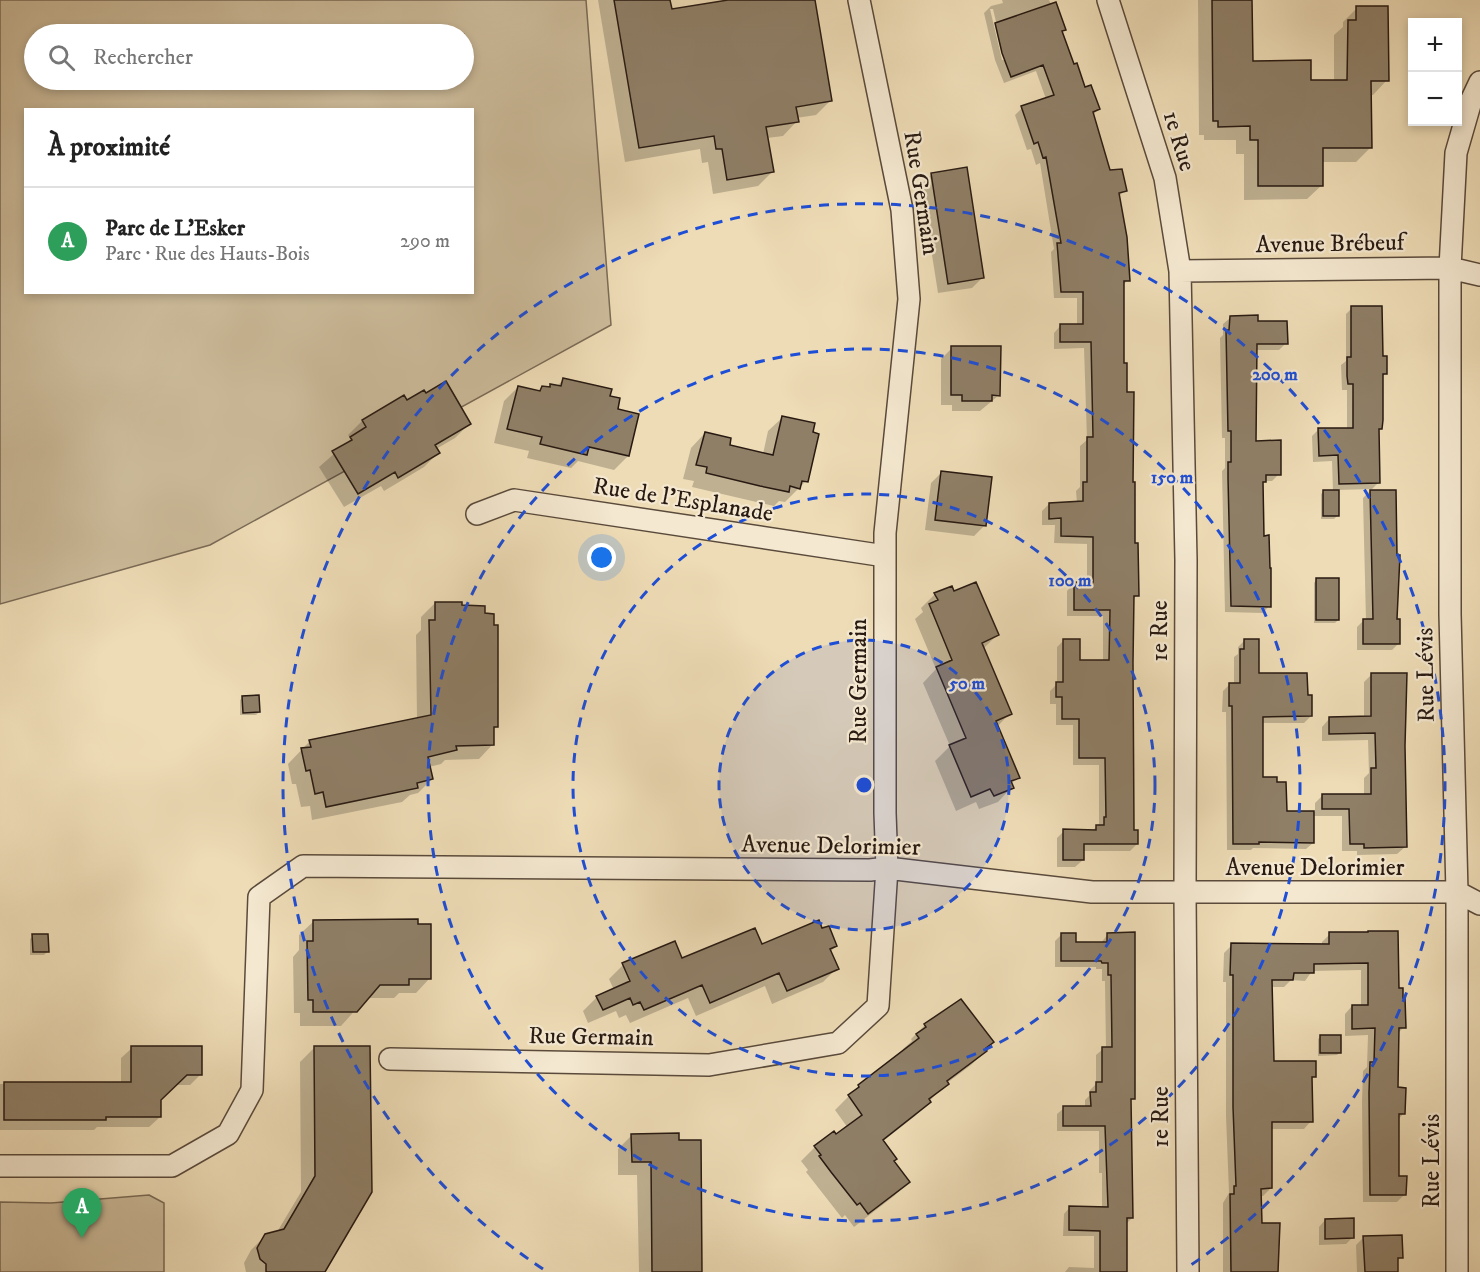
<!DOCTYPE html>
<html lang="fr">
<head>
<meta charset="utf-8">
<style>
	:root { --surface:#fff; --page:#f6f6f6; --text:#222; --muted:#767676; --line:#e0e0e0; --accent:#0f766e }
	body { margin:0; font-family:"IM FELL DW Pica",serif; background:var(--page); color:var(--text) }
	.controls { position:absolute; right:18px; top:18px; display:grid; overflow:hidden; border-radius:0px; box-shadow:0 3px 9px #0003 }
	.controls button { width:54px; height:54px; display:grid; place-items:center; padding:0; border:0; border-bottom:2px solid var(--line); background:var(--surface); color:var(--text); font:30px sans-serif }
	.you { position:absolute; left:602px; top:558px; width:21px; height:21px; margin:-15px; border:4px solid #fff; border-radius:50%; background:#1a73e8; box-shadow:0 0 0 9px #1a73e833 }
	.badge { display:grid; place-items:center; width:39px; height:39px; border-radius:50%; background:var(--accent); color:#fff; font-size:20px; font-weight:700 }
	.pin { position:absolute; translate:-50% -50px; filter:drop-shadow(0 2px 3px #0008) }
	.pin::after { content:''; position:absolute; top:32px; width:21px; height:18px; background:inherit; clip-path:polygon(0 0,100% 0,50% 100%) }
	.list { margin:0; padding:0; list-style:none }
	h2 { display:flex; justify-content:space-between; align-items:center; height:78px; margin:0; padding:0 24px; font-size:26px }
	h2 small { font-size:20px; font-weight:400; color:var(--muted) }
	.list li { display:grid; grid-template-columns:39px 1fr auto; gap:18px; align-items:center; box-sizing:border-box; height:108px; padding:0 24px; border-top:2px solid var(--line) }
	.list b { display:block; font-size:22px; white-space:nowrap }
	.list p { margin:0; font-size:20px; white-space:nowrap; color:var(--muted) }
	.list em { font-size:20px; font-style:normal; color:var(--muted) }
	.icon { flex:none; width:33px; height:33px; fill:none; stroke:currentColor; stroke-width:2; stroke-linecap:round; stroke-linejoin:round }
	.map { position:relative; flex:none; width:1480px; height:1272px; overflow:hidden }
	.search { position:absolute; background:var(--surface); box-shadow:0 3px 9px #0003; left:24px; top:24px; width:450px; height:66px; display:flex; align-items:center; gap:15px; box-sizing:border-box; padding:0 21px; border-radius:33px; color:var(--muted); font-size:22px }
	.panel { position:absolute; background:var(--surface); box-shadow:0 3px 9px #0003; left:24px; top:108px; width:450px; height:186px; border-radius:0px }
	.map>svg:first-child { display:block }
	.green { fill:#ccbb9a; stroke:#7a6a56; stroke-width:1.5; fill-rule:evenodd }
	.shadow { fill:#0003; fill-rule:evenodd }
	.building { fill:#8f7f67; stroke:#281a12; stroke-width:1.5 }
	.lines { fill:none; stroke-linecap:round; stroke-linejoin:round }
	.street-casing { stroke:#5a4a3b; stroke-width:24 }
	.street { stroke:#f4e8d0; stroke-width:21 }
	.ring { fill:none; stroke:#1d4ed8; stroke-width:3; stroke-dasharray:10 8 }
	.labels { text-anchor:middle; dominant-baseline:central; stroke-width:4.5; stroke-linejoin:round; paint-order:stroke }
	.street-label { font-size:24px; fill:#281a12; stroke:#f4e8d0 }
	.centre { fill:#1d4ed8; stroke:#f4e8d0; stroke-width:3 }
	.ring-label { font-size:18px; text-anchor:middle; font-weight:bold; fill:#1d4ed8; stroke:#f4e8d0; stroke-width:4.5; stroke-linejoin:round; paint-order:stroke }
</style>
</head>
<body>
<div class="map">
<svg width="1480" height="1272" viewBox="0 0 1480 1272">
	<rect width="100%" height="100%" fill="#eedcb6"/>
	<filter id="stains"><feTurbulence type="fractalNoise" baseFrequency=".00333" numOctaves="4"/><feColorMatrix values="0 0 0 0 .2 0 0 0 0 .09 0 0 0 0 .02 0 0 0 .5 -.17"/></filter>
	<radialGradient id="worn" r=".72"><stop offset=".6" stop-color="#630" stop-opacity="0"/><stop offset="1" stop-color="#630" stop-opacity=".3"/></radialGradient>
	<!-- green -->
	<path class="green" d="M0,0H586L611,325L210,545L0,604ZM34,34H464V80H34ZM26,110H472V292H26Z
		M149,1195L164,1203V1272H0V1202L51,1203Z"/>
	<!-- shadow -->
	<path class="shadow" d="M598,0H669L670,11L733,0H813L830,101L816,115L796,118L797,121L783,136L767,138L772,172L758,186L713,194L708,162L702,163L700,149L625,162Z
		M1002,0H1049L1064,30L1061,33L1073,66L1084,89L1099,108L1093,115L1109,172L1125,190L1118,197L1128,280L1123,285L1122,365L1126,394L1137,595L1132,600V832L1137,844L1130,851H1083V860L1075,867H1057V838L1064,831H1092L1099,824V765H1073V725H1056V704H1050V691L1057,684V647L1064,640L1078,662L1103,661V616H1067V591L1074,583H1087V544L1054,543L1055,525H1042V511L1049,504L1077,503L1076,491L1080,487V446L1087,440L1084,348L1054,349V333L1061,325H1077V298H1054L1051,252L1054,249L1040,163L1036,165L1031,149L1027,150L1015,115L1022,108L1046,99L1036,71L1004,83L995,60L984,13L991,6L1003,3ZM990,9H993L1005,60H1002Z
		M1198,0H1251V62L1309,82L1334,81V35L1343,27V22L1357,8L1387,80L1373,95H1370V148L1356,162H1322V185L1307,199L1244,200V154H1236V140H1204V135H1199Z
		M932,174L983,277L972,288L938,293L921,185Z
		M1352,308L1381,358L1385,374L1382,377L1381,428L1378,431L1379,482L1372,489L1337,490V516L1334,519H1321V494L1324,491H1333L1332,461L1313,462L1312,436L1319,429H1347V390H1342L1341,365L1346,361V314Z
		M1230,318L1257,323L1286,343L1279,350H1255L1254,443L1279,474L1272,481H1265L1262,484V537L1269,606L1263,613L1225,612L1222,471L1225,468V438H1222L1220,338L1223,335V324Z
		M952,348L999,395L980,411H952V405H941V359Z
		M563,380L608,397L616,410L628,456L614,470L578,461L571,468L527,458L529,451L494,443L504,401L518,387L538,392L542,387H556Z
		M406,402L469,424L455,438L436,449L438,453L424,467L384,491L381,486L344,507L319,467L351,439L348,435L362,421Z
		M783,417L811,434L806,481L785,502L779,501L774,506L692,487L694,481L683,479L691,448L705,433L728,446L763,454L768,431Z
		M942,472L985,525L974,536L925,530L931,483Z
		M1370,491L1396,620L1399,643L1392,650H1357V627L1364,620H1366L1363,498Z
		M1316,580L1338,620L1335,623H1314V583Z
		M953,593L997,635L983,649L1010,713L997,727L1018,777L1011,784L1012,787L998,802L979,809L976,802L956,811L935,761L950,746L923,683L936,669L915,619L923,612L921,608L935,594Z
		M435,603L497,726L493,730V744L479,759L445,760L441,764L429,767L432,779L418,793L410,795L402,802L312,820L310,806L301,807L296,784H292L288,764L310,741L417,719L416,635L421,630V617Z
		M1245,640L1258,675L1307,697L1311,716L1304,723H1262L1261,779L1285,812H1315V803L1323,795H1364V778L1369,773L1368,740L1322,741V727L1329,719L1364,718V682L1371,675L1404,746L1405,847L1397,854L1357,855V851H1342V816H1313V843L1306,849L1253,848L1251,850H1227L1226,712H1222L1223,691L1230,684H1234V657L1238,654V647Z
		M243,697L259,712L256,715H240V700Z
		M314,921L430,978L416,993H399L394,998H366L341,1026H300V1013H294L293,957L299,950V935Z
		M822,930L836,946L830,952L837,968L823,982L772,1004L765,986L696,1016L688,998L630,1023L626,1015L619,1018L616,1011L588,1023L583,1011L597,997L614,990L609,979L623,965L681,960L761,946Z
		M1397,932V990L1404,1027L1397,1034V1089L1403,1114L1398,1120V1177L1405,1194L1397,1202H1363L1362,1102L1363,1071L1367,1067L1368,1035L1345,1036V1014L1352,1006H1361V970L1312,971L1305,981L1291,980L1284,987H1271L1273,1063L1314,1076L1311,1080V1121L1304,1129H1271V1188L1263,1196H1260V1225L1277,1272H1223V1203L1229,1193L1226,1116V982H1223L1224,953L1232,945L1322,946V942L1330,934Z
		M1108,934L1133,1098L1130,1102L1132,1218L1126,1224L1127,1272H1065L1069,1267L1094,1268V1236H1063L1064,1214L1070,1207L1102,1208V1173H1099V1131H1057V1114L1064,1108H1085V1100L1090,1095V1090L1096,1084V1055L1103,1049H1106L1105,981H1102V969H1096V967H1055V941L1061,935L1075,943H1101Z
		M33,936L47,952L44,955H30V939Z
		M925,1025L985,1051L971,1065L947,1083L915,1116L882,1142L893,1161L909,1182L894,1196L854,1227L845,1215L842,1218L806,1172L808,1170L801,1161L815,1147L836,1136L848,1128L835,1110L859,1086L904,1051L903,1049L912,1041L911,1039Z
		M1321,1036L1340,1052L1337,1055L1318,1056V1039Z
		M132,1048L200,1075L190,1085H175L160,1100V1117L149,1127H97L94,1130H0V1084H121V1058Z
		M314,1048L323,1272H246L244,1263L251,1250L266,1235L277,1232L301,1192L300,1062Z
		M632,1135H678L701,1272H639L637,1175H618V1149Z
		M1325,1220L1353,1237L1346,1244L1319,1245V1227Z
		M1364,1237L1401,1257L1396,1262V1272H1357L1356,1245Z"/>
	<!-- building -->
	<path class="building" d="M614,0H670L672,9L728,0H815L832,101L796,107L799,122L766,127L774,172L727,180L722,149H716L714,136L639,148Z
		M1212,0H1252L1253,61L1311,60V80H1347L1348,20H1356V6H1388L1389,81H1371L1372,148H1323V186H1258V140H1250V126L1218,127V121H1213Z
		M1056,2L1066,30L1062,31L1074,64L1077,63L1085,87L1091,85L1100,109L1093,112L1110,170L1122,169L1127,191L1119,193L1127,237L1130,281H1124V363H1127V392H1134L1133,482H1135V543H1138L1139,596H1134L1133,662L1134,830H1138V844H1084V860H1063V829L1096,830V825H1104V817H1106L1105,758H1079V719H1062V697H1056V682H1063V639H1080V660H1109L1110,610H1074V582H1093V537L1061,536V518L1049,519V503L1083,501V482H1087V437H1093L1091,342H1060V324H1083V292H1061L1057,243H1061L1046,157L1043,158L1038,142L1034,144L1021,106L1054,95L1043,65L1011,77L1002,53L995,23Z
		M967,167L984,278L948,284L931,173Z
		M1351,306H1382L1383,356H1387V374H1383V420L1382,429H1379L1380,483L1339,484L1338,455L1319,456L1318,428H1353V384H1348L1347,376V357H1351Z
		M1258,315V321H1287L1288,344H1257L1256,441L1281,440V475H1266V482H1263L1264,536L1269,535L1270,568H1271V607L1231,606L1228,478V462H1231V431H1228L1226,330H1229L1230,316Z
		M951,346H1001L1000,396L992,395V401H962V395H951Z
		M563,378L612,389L610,396L620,398L618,409L639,414L629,456L589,447L587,455L540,444L542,437L507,429L518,386L540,391L542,386L550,387V384L561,386Z
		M446,381L471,424L435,445L440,453L398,478L395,472L358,494L332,451L352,440L350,437L366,427L362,420L404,395L407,400L424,390L426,393Z
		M782,416L815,423L813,432L819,434L808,482L802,481L800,489L790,486L789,492L760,486L706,473L707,467L696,465L705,432L731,438L730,445L773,455Z
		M941,471L992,477L986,526L935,520Z
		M1323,490H1339V516H1323Z
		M1370,490H1396L1397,555H1400L1397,619H1400V644H1363V619H1373Z
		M1316,578H1339V620H1316Z
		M976,582L999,635L982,643L1012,714L996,721L1020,778L1011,781L1014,788L994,796L990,789L971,797L949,745L966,738L936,667L952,660L929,604L938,600L934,593L952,586L954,591Z
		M435,602H462V605L485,606V613L494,614V625H498V727H494V745L456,746L457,750L428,757L433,779L417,783L418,788L326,807L323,792L315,794L310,770L306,771L301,748L311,747L309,740L431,715L429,620H435Z
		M1244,639H1259V673H1307L1308,695H1312V716L1263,717V777H1277V782H1286L1287,811H1314V843L1259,842V844H1233L1232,706H1229V683H1240V649H1244Z
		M1371,673H1407L1405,746L1407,847L1364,848V844H1350L1349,809H1322V794H1371V768H1376L1375,733L1329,734V717L1371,716Z
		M259,695L260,712L243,713L242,696Z
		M418,919V924H431V979H409V985H380L357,1012H313V1000H308L307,941H313V920Z
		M819,920L822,928L829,926L837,946L830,949L839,969L787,991L779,973L710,1003L702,985L644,1010L640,1002L633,1005L630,998L603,1010L596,996L630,981L622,963L675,941L682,958L755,928L762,944Z
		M1368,931H1398L1399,988H1403V998H1405L1406,1028H1399L1398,1087L1406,1088L1405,1114H1399V1176H1407L1406,1195H1370L1369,1093L1370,1062H1374L1375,1028L1352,1029V1005H1368V963L1314,964V973H1294L1293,980H1272L1274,1061H1316V1077H1312L1313,1122H1272V1188L1261,1189L1262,1223H1280L1278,1272H1231L1230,1194H1234V1186H1236L1233,1107V975H1230L1231,943L1329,944V932H1368Z
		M1135,932V1099H1131L1133,1218H1127V1272H1100V1231L1069,1230V1206L1108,1207L1105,1126H1063V1106H1091L1090,1092H1096V1082H1102V1047H1112L1111,975H1108V963H1102L1101,961H1061V933H1076V942H1107V933Z
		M32,934H48L49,952H33Z
		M961,999L994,1042L986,1048L987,1051L947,1081L949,1084L929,1099L931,1102L883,1140L897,1159L894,1161L910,1182L868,1214L860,1203L857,1205L831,1172L819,1156L821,1155L814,1146L834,1131L836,1134L862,1115L848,1095L859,1087L858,1085L919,1038L916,1034L926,1027L924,1024Z
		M1320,1035H1341V1053H1320Z
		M131,1046H202V1075H187L161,1100V1117H106V1120H4V1082H131Z
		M314,1046H370L372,1192L325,1272H266V1264L260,1259L257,1248L265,1234L284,1229L315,1176Z
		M679,1133V1140H701L702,1272H652L651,1162H632L631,1134Z
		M1354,1218V1238L1325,1239V1219Z
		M1402,1235L1403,1258H1398V1272H1365L1363,1236Z"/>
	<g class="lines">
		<defs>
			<path id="street" d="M1108,0L1165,178L1180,271L1186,560L1185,894L1188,1272
				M1180,271L1450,268L1480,275
				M477,514L514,500L885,556
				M390,1059L709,1065L838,1043L878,1006L887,868L885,813V533L909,299L902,210L859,0
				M0,1166H172L228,1134L252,1090L259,897L303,866L870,870L887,868L1092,892H1457L1480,904
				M1457,1272V892L1450,614V268L1456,153L1471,101L1480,82"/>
		</defs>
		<!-- street casing -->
		<use href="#street" class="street-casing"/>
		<!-- street -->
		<use href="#street" class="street"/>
	</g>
	<!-- distance rings -->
	<circle cx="864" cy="785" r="145" fill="#1d4ed8" fill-opacity=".12"/>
	<g class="ring">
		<circle cx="864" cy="785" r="145"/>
		<circle cx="864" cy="785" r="291"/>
		<circle cx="864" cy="785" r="436"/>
		<path d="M543 1269A581 581 0 1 1 1185 1269"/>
	</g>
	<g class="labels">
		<!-- street labels -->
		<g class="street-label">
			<text transform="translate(1179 141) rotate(73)">1e Rue</text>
			<text transform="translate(921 193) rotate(81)">Rue Germain</text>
			<text transform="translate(1330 244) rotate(-1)">Avenue Brébeuf</text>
			<text transform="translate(683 500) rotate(9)">Rue de l'Esplanade</text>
			<text transform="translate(1160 631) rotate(-90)">1e Rue</text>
			<text transform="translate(1426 675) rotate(-91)">Rue Lévis</text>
			<text transform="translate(859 681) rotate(-90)">Rue Germain</text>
			<text transform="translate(831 846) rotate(1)">Avenue Delorimier</text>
			<text x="1315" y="868">Avenue Delorimier</text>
			<text transform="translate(591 1037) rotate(1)">Rue Germain</text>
			<text transform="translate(1161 1117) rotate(-90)">1e Rue</text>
			<text transform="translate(1432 1161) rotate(-90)">Rue Lévis</text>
		</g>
	</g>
	<circle cx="864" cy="785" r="9" class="centre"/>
	<g class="ring-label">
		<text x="1275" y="380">200 m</text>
		<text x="1172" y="483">150 m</text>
		<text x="1070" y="586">100 m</text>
		<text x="967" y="689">50 m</text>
	</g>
	<rect width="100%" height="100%" filter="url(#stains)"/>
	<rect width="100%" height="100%" fill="url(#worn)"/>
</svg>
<div class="controls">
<button>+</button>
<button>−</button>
</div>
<div class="you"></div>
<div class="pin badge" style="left:82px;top:1238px;background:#2e9e5b">A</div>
<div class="search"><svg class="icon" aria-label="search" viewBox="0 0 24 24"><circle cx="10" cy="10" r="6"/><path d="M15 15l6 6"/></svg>Rechercher</div>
<section class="panel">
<h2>À proximité<small></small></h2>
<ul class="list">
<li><span class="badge" style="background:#2e9e5b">A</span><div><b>Parc de L'Esker</b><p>Parc · Rue des Hauts-Bois</p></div><em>290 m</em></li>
</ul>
</section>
</div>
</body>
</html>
